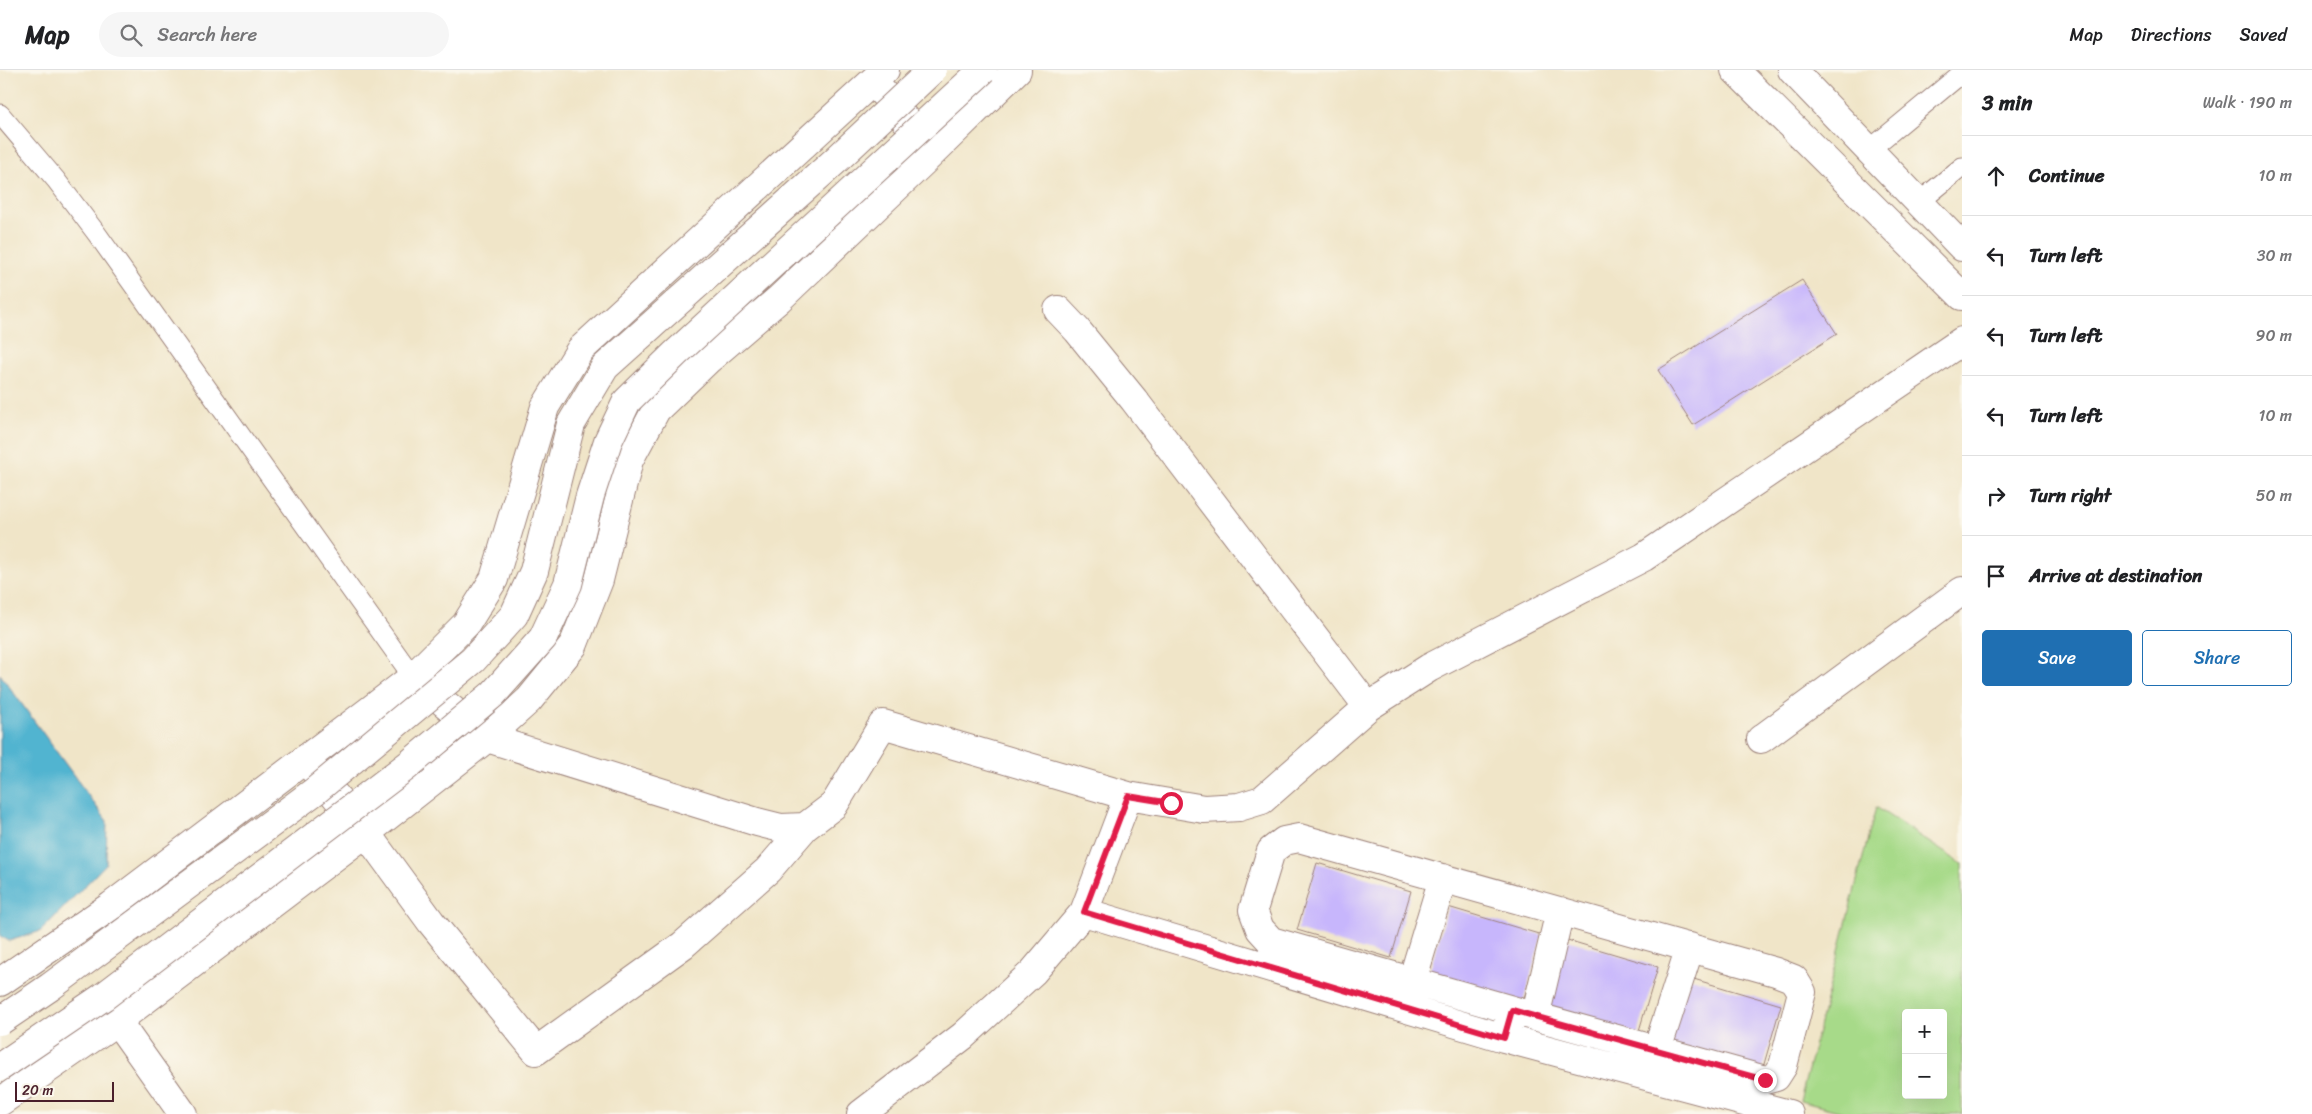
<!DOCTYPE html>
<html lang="en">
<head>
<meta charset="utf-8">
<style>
	:root { --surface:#fff; --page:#f6f6f6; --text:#202124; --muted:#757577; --line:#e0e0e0; --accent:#1f6fb2 }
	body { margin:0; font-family:Sriracha,sans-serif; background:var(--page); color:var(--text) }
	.controls { position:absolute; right:15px; bottom:15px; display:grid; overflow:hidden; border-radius:5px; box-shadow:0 5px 20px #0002 }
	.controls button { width:45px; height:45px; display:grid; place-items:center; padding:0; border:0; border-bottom:1px solid var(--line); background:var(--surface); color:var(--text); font:25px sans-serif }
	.scale { position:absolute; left:15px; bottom:12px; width:99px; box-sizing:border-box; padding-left:5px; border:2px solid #4a1f2b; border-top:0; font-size:14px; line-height:18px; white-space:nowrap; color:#4a1f2b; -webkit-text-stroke:4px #fbf7ec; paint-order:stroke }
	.stop { position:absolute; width:15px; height:15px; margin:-11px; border:4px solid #e11d48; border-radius:50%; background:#fff }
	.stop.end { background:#e11d48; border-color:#fff; box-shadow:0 1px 5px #0008 }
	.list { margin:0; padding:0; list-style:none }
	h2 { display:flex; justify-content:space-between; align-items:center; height:65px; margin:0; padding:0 20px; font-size:21px }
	h2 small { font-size:16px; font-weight:400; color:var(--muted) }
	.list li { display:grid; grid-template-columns:32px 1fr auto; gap:15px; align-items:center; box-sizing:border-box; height:80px; padding:0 20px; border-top:1px solid var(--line) }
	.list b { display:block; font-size:19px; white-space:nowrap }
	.list em { font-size:16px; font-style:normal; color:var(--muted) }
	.actions { display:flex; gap:10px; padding:15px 20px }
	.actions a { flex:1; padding:11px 0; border:1px solid var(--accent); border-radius:5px; text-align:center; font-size:18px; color:var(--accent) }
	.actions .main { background:var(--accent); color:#fff }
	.icon { flex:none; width:28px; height:28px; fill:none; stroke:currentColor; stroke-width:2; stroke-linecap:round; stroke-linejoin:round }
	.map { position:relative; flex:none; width:1962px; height:1044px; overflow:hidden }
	header { display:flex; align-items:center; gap:30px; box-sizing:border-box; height:70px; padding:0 25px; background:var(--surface); border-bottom:1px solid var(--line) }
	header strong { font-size:24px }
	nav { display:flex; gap:28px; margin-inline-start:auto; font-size:18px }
	.search { width:350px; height:45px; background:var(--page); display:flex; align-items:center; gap:12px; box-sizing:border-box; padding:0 18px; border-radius:28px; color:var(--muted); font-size:19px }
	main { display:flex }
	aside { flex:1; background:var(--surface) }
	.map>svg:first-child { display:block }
	.green { fill:#a7da89; stroke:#787c5a; fill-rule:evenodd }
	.water { fill:#51b4d0; stroke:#4e6a7e }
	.building { fill:#c7b6fc }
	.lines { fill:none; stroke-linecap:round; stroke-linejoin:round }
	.service-casing { stroke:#9d827a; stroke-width:21 }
	.minor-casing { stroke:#9d827a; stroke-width:30 }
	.primary-casing { stroke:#9d827a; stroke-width:30 }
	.trunk-casing { stroke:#9d827a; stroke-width:30 }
	.service { stroke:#fff; stroke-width:19 }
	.minor { stroke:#fff; stroke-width:28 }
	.primary { stroke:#fff; stroke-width:28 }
	.trunk { stroke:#fff; stroke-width:28 }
	.trunk-bridge-casing { stroke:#9d827a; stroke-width:30; stroke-linecap:butt }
	.trunk-bridge { stroke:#fff; stroke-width:28 }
	.route { stroke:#e11d48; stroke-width:6 }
</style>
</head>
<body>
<header>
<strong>Map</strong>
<div class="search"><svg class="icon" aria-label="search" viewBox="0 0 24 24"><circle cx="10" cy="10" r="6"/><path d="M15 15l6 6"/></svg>Search here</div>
<nav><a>Map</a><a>Directions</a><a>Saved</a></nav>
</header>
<main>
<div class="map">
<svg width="1962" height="1044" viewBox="0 0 1962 1044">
	<rect width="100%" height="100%" fill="#fbf7ec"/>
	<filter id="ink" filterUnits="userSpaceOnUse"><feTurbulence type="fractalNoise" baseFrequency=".02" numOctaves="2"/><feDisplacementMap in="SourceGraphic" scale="10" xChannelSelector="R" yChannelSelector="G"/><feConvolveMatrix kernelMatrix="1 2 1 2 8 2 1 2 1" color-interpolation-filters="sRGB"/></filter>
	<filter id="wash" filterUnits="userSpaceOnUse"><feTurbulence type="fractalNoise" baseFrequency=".0096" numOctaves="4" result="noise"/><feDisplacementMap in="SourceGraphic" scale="20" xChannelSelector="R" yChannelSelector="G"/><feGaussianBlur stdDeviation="1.12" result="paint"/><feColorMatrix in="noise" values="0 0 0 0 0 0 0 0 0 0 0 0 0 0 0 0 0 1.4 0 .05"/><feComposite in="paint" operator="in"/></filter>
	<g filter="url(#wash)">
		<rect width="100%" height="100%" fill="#f0e5c8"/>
		<!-- green -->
		<path class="green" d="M1876,737L1962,794V1044H1849L1800,1031ZM1906,943H1943V1025H1906Z"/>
		<!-- water -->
		<path class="water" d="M0,604L107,751L106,794L41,861L9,871L0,866Z"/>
		<g id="blocks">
			<!-- building -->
			<path class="building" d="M1802,210L1837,264L1693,355L1658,300Z
				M1317,793L1411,821L1391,888L1297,860Z
				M1448,837L1542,865L1523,932L1429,904Z
				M1564,869L1658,897L1638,964L1544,936Z
				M1687,907L1781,935L1762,1001L1667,974Z"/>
		</g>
	</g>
	<g filter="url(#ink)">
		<use href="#blocks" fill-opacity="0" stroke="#9d827a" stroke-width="1"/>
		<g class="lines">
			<defs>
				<path id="service" d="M0,44L56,110L97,164L413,607
					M1868,81L1962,3
					M1918,133L1962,97"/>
				<path id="minor" d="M1058,240L1077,260L1134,330L1368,637
					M415,609L487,668L757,752L781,758L805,757L834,735L883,654L1128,726
					M1761,669L1962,521
					M305,689L366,763L431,852L536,981L683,875L768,800L805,757
					M1084,842L1504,968L1789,1044
					M1412,911L1443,808
					M1535,947L1560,841
					M117,951L183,1044
					M1504,968L1512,940L1271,871L1260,859L1253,840L1271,781L1284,771L1299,768L1776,902L1794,909L1802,922L1783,996L1776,1007L1765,1010L1512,940
					M1657,980L1690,877
					M861,1044L963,966L1033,902L1084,842L1128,726L1204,739L1239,737L1262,730L1368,637L1429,598L1644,487L1962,271"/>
				<path id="primary" d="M878,17L931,80
					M0,912L111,836L373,638L413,607L466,554L494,509L545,337L580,280L885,0
					M0,1032L117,951L366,763L487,668L529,630L573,576L599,510L629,390L656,340L709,289L779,229L923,92L1017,0"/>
				<path id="trunk" d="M1735,0L1962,226
					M1792,0L1962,177"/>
			</defs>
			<!-- service casing -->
			<use href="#service" class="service-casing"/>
			<!-- minor casing -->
			<use href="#minor" class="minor-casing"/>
			<!-- primary casing -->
			<use href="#primary" class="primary-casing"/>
			<!-- trunk casing -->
			<use href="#trunk" class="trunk-casing"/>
			<!-- service -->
			<use href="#service" class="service"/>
			<!-- minor -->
			<use href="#minor" class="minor"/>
			<!-- primary -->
			<use href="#primary" class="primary"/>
			<!-- trunk -->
			<use href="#trunk" class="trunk"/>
			<defs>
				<path id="trunk-bridge" d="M0,951L50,917L315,721L473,590L514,545L534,501L571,354L605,297L835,91L932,0
					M0,997L103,927L407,696L493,624L543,568L568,514L590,426L608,371L627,331L675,284L983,0"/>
			</defs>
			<!-- trunk-bridge casing -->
			<use href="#trunk-bridge" class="trunk-bridge-casing"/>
			<!-- trunk-bridge -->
			<use href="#trunk-bridge" class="trunk-bridge"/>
		</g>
	</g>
	<g class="lines" filter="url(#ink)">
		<!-- route -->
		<path class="route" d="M1171,733L1128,726L1084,842L1504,968L1512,940L1765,1010"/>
	</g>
</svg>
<div class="controls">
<button>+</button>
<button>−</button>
</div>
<div class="scale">20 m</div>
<div class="stop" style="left:1171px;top:733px"></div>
<div class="stop end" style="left:1765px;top:1010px"></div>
</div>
<aside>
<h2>3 min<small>Walk · 190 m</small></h2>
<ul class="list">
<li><svg class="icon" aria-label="ahead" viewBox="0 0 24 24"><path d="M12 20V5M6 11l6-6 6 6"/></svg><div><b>Continue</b></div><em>10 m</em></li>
<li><svg class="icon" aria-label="left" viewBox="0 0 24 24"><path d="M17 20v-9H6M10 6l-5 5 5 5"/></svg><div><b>Turn left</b></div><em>30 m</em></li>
<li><svg class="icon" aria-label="left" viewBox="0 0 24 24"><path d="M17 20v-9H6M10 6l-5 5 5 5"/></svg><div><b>Turn left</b></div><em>90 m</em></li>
<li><svg class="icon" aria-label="left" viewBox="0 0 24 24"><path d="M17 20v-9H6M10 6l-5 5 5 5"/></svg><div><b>Turn left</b></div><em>10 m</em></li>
<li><svg class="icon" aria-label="right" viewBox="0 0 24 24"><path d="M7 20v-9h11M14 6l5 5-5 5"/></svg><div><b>Turn right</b></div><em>50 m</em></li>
<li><svg class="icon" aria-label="arrive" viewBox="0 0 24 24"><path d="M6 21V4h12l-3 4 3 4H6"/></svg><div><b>Arrive at destination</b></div></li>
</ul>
<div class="actions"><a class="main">Save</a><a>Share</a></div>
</aside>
</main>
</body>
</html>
